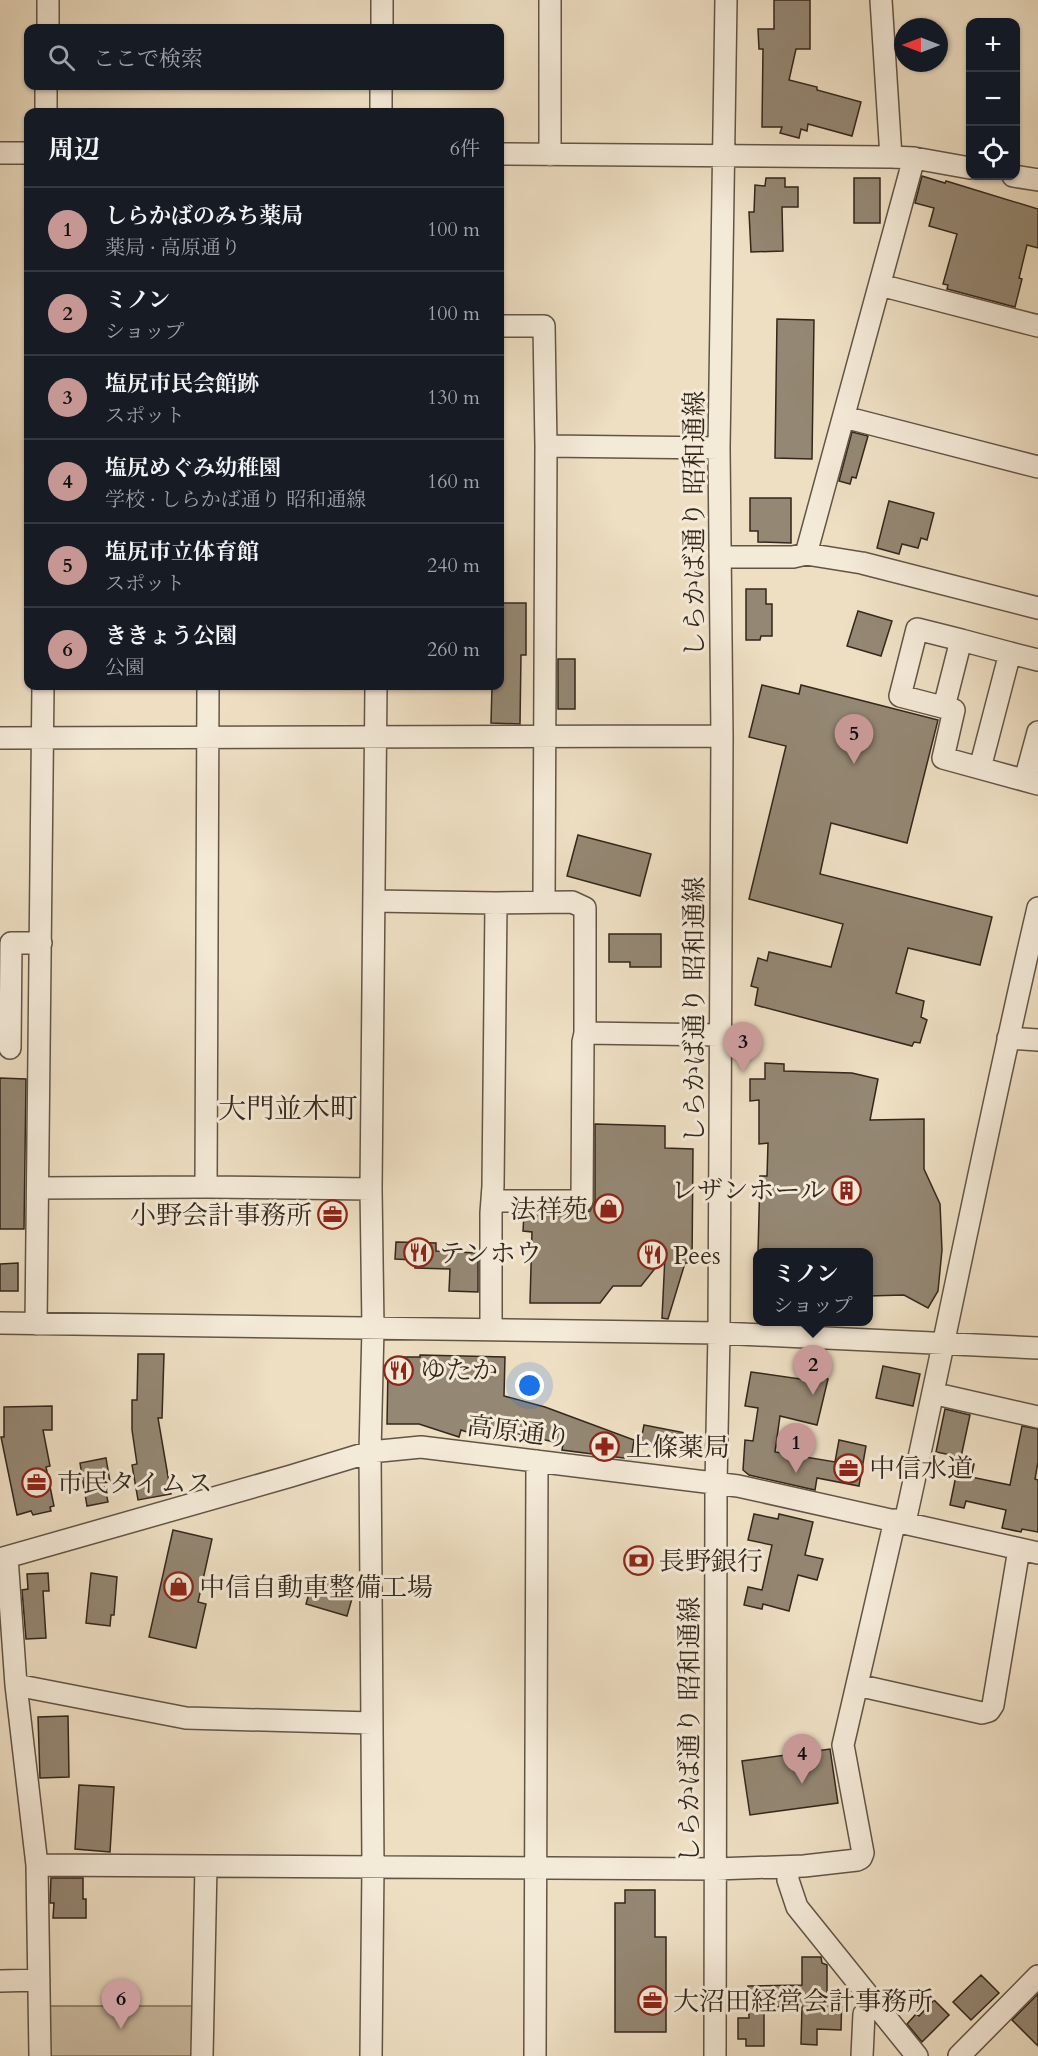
<!DOCTYPE html>
<html lang="ja">
<head>
<meta charset="utf-8">
<style>
	:root { --surface:#171b24; --page:#242831; --text:#f1f3f6; --muted:#9ea1a6; --line:#363941; --accent:#c59692 }
	body { margin:0; font-family:Cardo,"Noto Serif JP",serif; background:var(--page); color:var(--text) }
	.controls { position:absolute; right:18px; top:18px; display:grid; overflow:hidden; border-radius:12px; box-shadow:0 2px 4px #0004 }
	.controls button { width:54px; height:54px; display:grid; place-items:center; padding:0; border:0; border-bottom:2px solid var(--line); background:var(--surface); color:var(--text); font:30px sans-serif }
	.compass { position:absolute; left:894px; top:18px; width:54px; height:54px; border-radius:50%; background:var(--surface); box-shadow:0 2px 4px #0004; rotate:270deg }
	.you { position:absolute; left:530px; top:1386px; width:21px; height:21px; margin:-15px; border:4px solid #fff; border-radius:50%; background:#1a73e8; box-shadow:0 0 0 9px #1a73e833 }
	.badge { display:grid; place-items:center; width:39px; height:39px; border-radius:50%; background:var(--accent); color:#111; font-size:20px; font-weight:700 }
	.pin { position:absolute; translate:-50% -50px; filter:drop-shadow(0 2px 3px #0008) }
	.pin::after { content:''; position:absolute; top:32px; width:21px; height:18px; background:inherit; clip-path:polygon(0 0,100% 0,50% 100%) }
	.popup { position:absolute; left:753px; top:1248px; width:120px; height:78px; box-sizing:border-box; display:grid; place-content:center; border-radius:12px; background:var(--surface); filter:drop-shadow(0 2px 4px #0005); font-size:20px; white-space:nowrap; color:var(--muted) }
	.popup b { font-size:22px; color:var(--text) }
	.popup::after { content:''; position:absolute; left:50%; top:100%; margin-left:-12px; border:12px solid transparent; border-top-color:var(--surface) }
	.list { margin:0; padding:0; list-style:none }
	h2 { display:flex; justify-content:space-between; align-items:center; height:78px; margin:0; padding:0 24px; font-size:26px }
	h2 small { font-size:20px; font-weight:400; color:var(--muted) }
	.list li { display:grid; grid-template-columns:39px 1fr auto; gap:18px; align-items:center; box-sizing:border-box; height:84px; padding:0 24px; border-top:2px solid var(--line) }
	.list b { display:block; font-size:22px; white-space:nowrap }
	.list p { margin:0; font-size:20px; white-space:nowrap; color:var(--muted) }
	.list em { font-size:20px; font-style:normal; color:var(--muted) }
	.icon { flex:none; width:33px; height:33px; fill:none; stroke:currentColor; stroke-width:2; stroke-linecap:round; stroke-linejoin:round }
	.map { position:relative; flex:none; width:1038px; height:2056px; overflow:hidden }
	.search { position:absolute; background:var(--surface); box-shadow:0 2px 4px #0004; left:24px; top:24px; width:480px; height:66px; display:flex; align-items:center; gap:15px; box-sizing:border-box; padding:0 21px; border-radius:12px; color:var(--muted); font-size:22px }
	.panel { position:absolute; background:var(--surface); box-shadow:0 2px 4px #0004; left:24px; top:108px; width:480px; height:582px; border-radius:12px }
	.map>svg:first-child { display:block }
	.green { fill:#cec0a7; stroke:#807462; stroke-width:1.5 }
	.building { fill:#948773; stroke:#33271c; stroke-width:1.5 }
	.lines { fill:none; stroke-linecap:round; stroke-linejoin:round }
	.minor-casing { stroke:#625546; stroke-width:24 }
	.minor { stroke:#f4ead8; stroke-width:21 }
	.labels { text-anchor:middle; dominant-baseline:central; stroke-width:6; stroke-linejoin:round; paint-order:stroke }
	.street-label { font-size:26px; fill:#33271c; stroke:#f4ead8 }
	.poi-label { font-size:26px; fill:#33271c; stroke:#f4ead8; text-anchor:start }
	.quarter-label { font-size:28px; fill:#33271c; stroke:#f4ead8 }
</style>
</head>
<body>
<div class="map">
<svg width="1038" height="2056" viewBox="0 0 1038 2056">
	<rect width="100%" height="100%" fill="#eedfc3"/>
	<filter id="stains"><feTurbulence type="fractalNoise" baseFrequency=".00333" numOctaves="4"/><feColorMatrix values="0 0 0 0 .2 0 0 0 0 .09 0 0 0 0 .02 0 0 0 .5 -.17"/></filter>
	<radialGradient id="worn" r=".72"><stop offset=".6" stop-color="#630" stop-opacity="0"/><stop offset="1" stop-color="#630" stop-opacity=".3"/></radialGradient>
	<!-- green -->
	<path class="green" d="M48,2006H194V2056H49Z"/>
	<!-- building -->
	<path class="building" d="M774,0H810V49H796L789,80L817,87V90L861,102L852,136L808,124L807,131L801,129L799,138L780,133L782,127H762L763,49H759L758,29H774Z
		M922,176L945,183L946,181L1038,209V248L1027,245L1019,278L1022,279L1015,307L947,289L948,285L943,284L957,234L929,226L934,208L915,203Z
		M766,178H785V187H798V207H782L783,251L751,252L749,212H754L755,185L765,186Z
		M854,178H880V223H854Z
		M777,319L814,320L812,459L775,458Z
		M852,432L868,436L856,478L852,477L850,484L839,481Z
		M750,498H791V543L758,542V531H750Z
		M889,501L934,513L927,540L921,538L918,548L902,544L899,554L877,548Z
		M746,589H766V604H772V636H761L760,640H746Z
		M500,603H526V655H521L520,724L491,723L492,686H500Z
		M858,611L892,621L881,656L847,646Z
		M558,659H575V709H558Z
		M762,685L799,694L801,685L938,720L907,843L831,823L820,874L992,917L980,965L908,948L896,993L924,1001L921,1017L927,1020L920,1043L914,1042L912,1046L755,1005L758,988L751,986L758,958L767,961L769,952L831,967L843,924L749,899L786,746L749,737Z
		M578,835L651,854L640,896L567,876Z
		M609,934H661V967H630V962H609Z
		M765,1063L784,1064V1071L852,1073L878,1079L870,1120L924,1119V1169L940,1204L942,1250L938,1291L928,1308L904,1295L868,1296V1252H758L760,1176H767L768,1143L759,1144V1100L750,1101V1079H765Z
		M0,1078L26,1079L24,1229H0Z
		M595,1124L665,1126V1148L693,1149L692,1263H685L668,1319L662,1318L665,1256L641,1286H613L600,1303H530L532,1232L523,1231L524,1214H582L590,1211L595,1201Z
		M396,1242L436,1243V1251L478,1253V1292L449,1291L450,1269L415,1268V1260L395,1259Z
		M18,1263V1291H0V1264Z
		M138,1354H164L162,1418H158L171,1494L138,1500L132,1465L137,1464L132,1430V1400H137Z
		M420,1355L505,1357L504,1396L545,1407L634,1440L631,1459L562,1450L563,1444L488,1427L485,1438L461,1430L459,1437L419,1424H387L388,1368L395,1357H420Z
		M883,1366L920,1374L913,1406L876,1398Z
		M751,1372L800,1379L801,1372L828,1379L817,1425L780,1416L775,1452L835,1462L839,1440L866,1446L859,1486L817,1478L815,1490L749,1475L743,1470L745,1440L753,1441L758,1408L745,1406Z
		M52,1406V1430H43L50,1466L46,1467L54,1506L50,1507L51,1511L33,1515L31,1511L17,1515L1,1437H4V1407Z
		M945,1409L970,1415L961,1457L936,1452Z
		M644,1425L691,1434L687,1454L640,1445Z
		M1022,1426L1038,1429V1462L1035,1479L1038,1480V1532L1022,1529L1021,1532L1002,1528L1006,1510L966,1501L964,1508L950,1505L959,1461L974,1464L971,1477L1010,1485Z
		M106,1458L110,1482L104,1483L108,1502L87,1506L80,1463Z
		M754,1514L778,1519L779,1514L813,1522L805,1555L823,1559L817,1580L798,1575L789,1611L763,1604L762,1609L744,1605L748,1587L762,1590L772,1545L748,1540Z
		M173,1530L212,1539L198,1602L206,1604L196,1648L149,1637Z
		M48,1573L49,1591H43L46,1638L26,1639L22,1590L28,1589L27,1574Z
		M91,1573L117,1577L114,1615H111L110,1626L86,1623Z
		M314,1576L353,1587L351,1594L353,1595L347,1616L306,1604Z
		M68,1716L69,1777L40,1778L38,1717Z
		M830,1749L838,1803L750,1815L742,1761Z
		M79,1785L114,1787L110,1852L75,1849Z
		M51,1878H83V1899H86V1918H53L54,1903H50Z
		M625,1890H655V1937H666V2032H615V1903H625Z
		M802,1957H821L822,1963L827,1965V1992H842L841,2030L817,2029V2045L801,2044L802,2006L764,2007V2046H746V2039H738V2018H749L748,1986L802,1985Z
		M981,1975L999,1993L971,2020L953,2002Z
		M1038,1994V2046L1012,2020Z
		M934,2000L949,2015L922,2042L907,2024L916,2014L919,2016Z"/>
	<g class="lines">
		<defs>
			<path id="minor" d="M550,0V155
				M881,0L891,157
				M48,28V0
				M382,28V0
				M46,112V86
				M381,112V86
				M0,153H28
				M500,154L891,157L914,158L970,168
				M1013,176L1038,180
				M880,285L1038,326
				M500,326H544L546,446L544,902
				M844,417L1038,467
				M546,446L719,448
				M806,554L914,158
				M720,557H793L806,554L862,563L1038,608
				M961,640L1010,653L980,768
				M1010,653L1038,660
				M944,707L961,640L917,629L900,696L954,710L943,758L1038,784
				M0,738L722,736
				M1025,780L1038,732
				M374,901L496,903L572,902L585,908V1033L583,1042L582,1201H492
				M585,1033L720,1035
				M1008,1038L1038,1040
				M10,1048L11,943H41
				M206,1187L208,686
				M39,1188L206,1187L371,1189
				M0,1323L719,1333L1038,1348
				M36,1324L43,686
				M491,1329V1213L493,1186L496,903
				M945,1396L1038,1417
				M905,1522C950,1318 990,1112 1038,908
				M7,1557L16,1685L37,1865L40,2056
				M0,1559L291,1476L370,1452L421,1447L738,1486L1038,1553
				M16,1685L186,1718L372,1723
				M857,1685L982,1713L989,1711L993,1705L1019,1549
				M37,1865L716,1869L804,1866L857,1860L861,1858L863,1853L843,1745L895,1520
				M788,1867V1880L797,1907L917,2056
				M0,1981L39,1980
				M202,2056L206,1866
				M371,2056L373,1866L370,1452L373,1328L371,1189L376,686
				M535,2056L537,1461
				M715,2056L716,1484L719,1333L722,736L719,448L726,0
				M862,2056L864,2014L874,2004
				M959,2056L1038,1976"/>
		</defs>
		<!-- minor casing -->
		<use href="#minor" class="minor-casing"/>
		<!-- minor -->
		<use href="#minor" class="minor"/>
	</g>
	<!-- icons -->
	<defs>
		<symbol id="building-ring" viewBox="-11 -11 22 22"><circle r="9.5" fill="#f4ead8" stroke="#8f2418" stroke-width="1.5"/><path d="M-4-6H4V6H1V3H-1V6H-4ZM-2.5-4.3h1.7v1.8h-1.7ZM.8-4.3h1.7v1.8H.8ZM-2.5-1h1.7V.8h-1.7ZM.8-1h1.7V.8H.8Z" fill="#8f2418"/></symbol>
		<symbol id="shop-ring" viewBox="-11 -11 22 22"><circle r="9.5" fill="#f4ead8" stroke="#8f2418" stroke-width="1.5"/><path d="M-5-2.5h2.3a2.7 3.5 0 0 1 5.4 0H5L5.5 6h-11ZM-1.5-2.5h3a1.5 2.3 0 0 0-3 0Z" fill="#8f2418"/></symbol>
		<symbol id="office-ring" viewBox="-11 -11 22 22"><circle r="9.5" fill="#f4ead8" stroke="#8f2418" stroke-width="1.5"/><path d="M-6-3h4V-5.5h4V-3h4V5H-6ZM-1-4.5V-3h2v-1.5ZM-6 0V1H6V0Z" fill="#8f2418"/></symbol>
		<symbol id="restaurant-ring" viewBox="-11 -11 22 22"><circle r="9.5" fill="#f4ead8" stroke="#8f2418" stroke-width="1.5"/><path d="M-5-6h1v4h1v-4h1v4h1v-4h1v5L-1.5 .5V6h-2V.5L-5-1ZM5-6V6H3V1.5H1.5Q1.5-4 5-6Z" fill="#8f2418"/></symbol>
		<symbol id="pharmacy-ring" viewBox="-11 -11 22 22"><circle r="9.5" fill="#f4ead8" stroke="#8f2418" stroke-width="1.5"/><path d="M-2-6h4v4h4v4h-4v4h-4v-4h-4v-4h4Z" fill="#8f2418"/></symbol>
		<symbol id="bank-ring" viewBox="-11 -11 22 22"><circle r="9.5" fill="#f4ead8" stroke="#8f2418" stroke-width="1.5"/><path d="M-6-4H6V4H-6ZM0-2.3a2.3 2.3 0 1 0 0 4.6a2.3 2.3 0 1 0 0-4.6Z" fill="#8f2418"/></symbol>
	</defs>
	<g fill-rule="evenodd">
		<use href="#building-ring" x="830" y="1174" width="33" height="33"/>
		<use href="#shop-ring" x="592" y="1192" width="33" height="33"/>
		<use href="#office-ring" x="316" y="1198" width="33" height="33"/>
		<use href="#restaurant-ring" x="402" y="1236" width="33" height="33"/>
		<use href="#restaurant-ring" x="636" y="1238" width="33" height="33"/>
		<use href="#restaurant-ring" x="382" y="1354" width="33" height="33"/>
		<use href="#pharmacy-ring" x="588" y="1430" width="33" height="33"/>
		<use href="#office-ring" x="832" y="1452" width="33" height="33"/>
		<use href="#office-ring" x="20" y="1466" width="33" height="33"/>
		<use href="#bank-ring" x="622" y="1544" width="33" height="33"/>
		<use href="#shop-ring" x="162" y="1570" width="33" height="33"/>
		<use href="#office-ring" x="636" y="1984" width="33" height="33"/>
	</g>
	<g class="labels">
		<!-- street labels -->
		<g class="street-label">
			<text transform="translate(694 524) rotate(-90)">しらかば通り 昭和通線</text>
			<text transform="translate(694 1010) rotate(-90)">しらかば通り 昭和通線</text>
			<text transform="translate(519 1432) rotate(7)">高原通り</text>
			<text transform="translate(689 1730) rotate(-90)">しらかば通り 昭和通線</text>
		</g>
		<!-- poi labels -->
		<g class="poi-label">
			<text x="826" y="1190" text-anchor="end">レザンホール</text>
			<text x="588" y="1209" text-anchor="end">法祥苑</text>
			<text x="312" y="1215" text-anchor="end">小野会計事務所</text>
			<text x="439" y="1253">テンホウ</text>
			<text x="673" y="1255">Pees</text>
			<text x="420" y="1370">ゆたか</text>
			<text x="626" y="1447">上條薬局</text>
			<text x="869" y="1468">中信水道</text>
			<text x="57" y="1483">市民タイムス</text>
			<text x="659" y="1561">長野銀行</text>
			<text x="199" y="1587">中信自動車整備工場</text>
			<text x="673" y="2001">大沼田経営会計事務所</text>
		</g>
		<!-- quarter labels -->
		<g class="quarter-label">
			<text x="288" y="1109">大門並木町</text>
		</g>
	</g>
	<rect width="100%" height="100%" filter="url(#stains)"/>
	<rect width="100%" height="100%" fill="url(#worn)"/>
</svg>
<div class="controls">
<button>+</button>
<button>−</button>
<button><svg class="icon" aria-label="locate" viewBox="0 0 24 24"><circle cx="12" cy="12" r="6"/><path d="M12 2v4M12 18v4M2 12h4M18 12h4"/></svg></button>
</div>
<svg class="compass" viewBox="-18 -18 36 36"><path d="M0-13l5 13h-10z" fill="#e53935"/><path d="M0 13l5-13h-10z" fill="#9ea1a6"/></svg>
<div class="you"></div>
<div class="pin badge" style="left:796px;top:1473px">1</div>
<div class="pin badge" style="left:813px;top:1395px">2</div>
<div class="popup"><b>ミノン</b>ショップ</div>
<div class="pin badge" style="left:743px;top:1072px">3</div>
<div class="pin badge" style="left:802px;top:1784px">4</div>
<div class="pin badge" style="left:854px;top:764px">5</div>
<div class="pin badge" style="left:121px;top:2029px">6</div>
<div class="search"><svg class="icon" aria-label="search" viewBox="0 0 24 24"><circle cx="10" cy="10" r="6"/><path d="M15 15l6 6"/></svg>ここで検索</div>
<section class="panel">
<h2>周辺<small>6件</small></h2>
<ul class="list">
<li><span class="badge">1</span><div><b>しらかばのみち薬局</b><p>薬局 · 高原通り</p></div><em>100 m</em></li>
<li><span class="badge">2</span><div><b>ミノン</b><p>ショップ</p></div><em>100 m</em></li>
<li><span class="badge">3</span><div><b>塩尻市民会館跡</b><p>スポット</p></div><em>130 m</em></li>
<li><span class="badge">4</span><div><b>塩尻めぐみ幼稚園</b><p>学校 · しらかば通り 昭和通線</p></div><em>160 m</em></li>
<li><span class="badge">5</span><div><b>塩尻市立体育館</b><p>スポット</p></div><em>240 m</em></li>
<li><span class="badge">6</span><div><b>ききょう公園</b><p>公園</p></div><em>260 m</em></li>
</ul>
</section>
</div>
</body>
</html>
